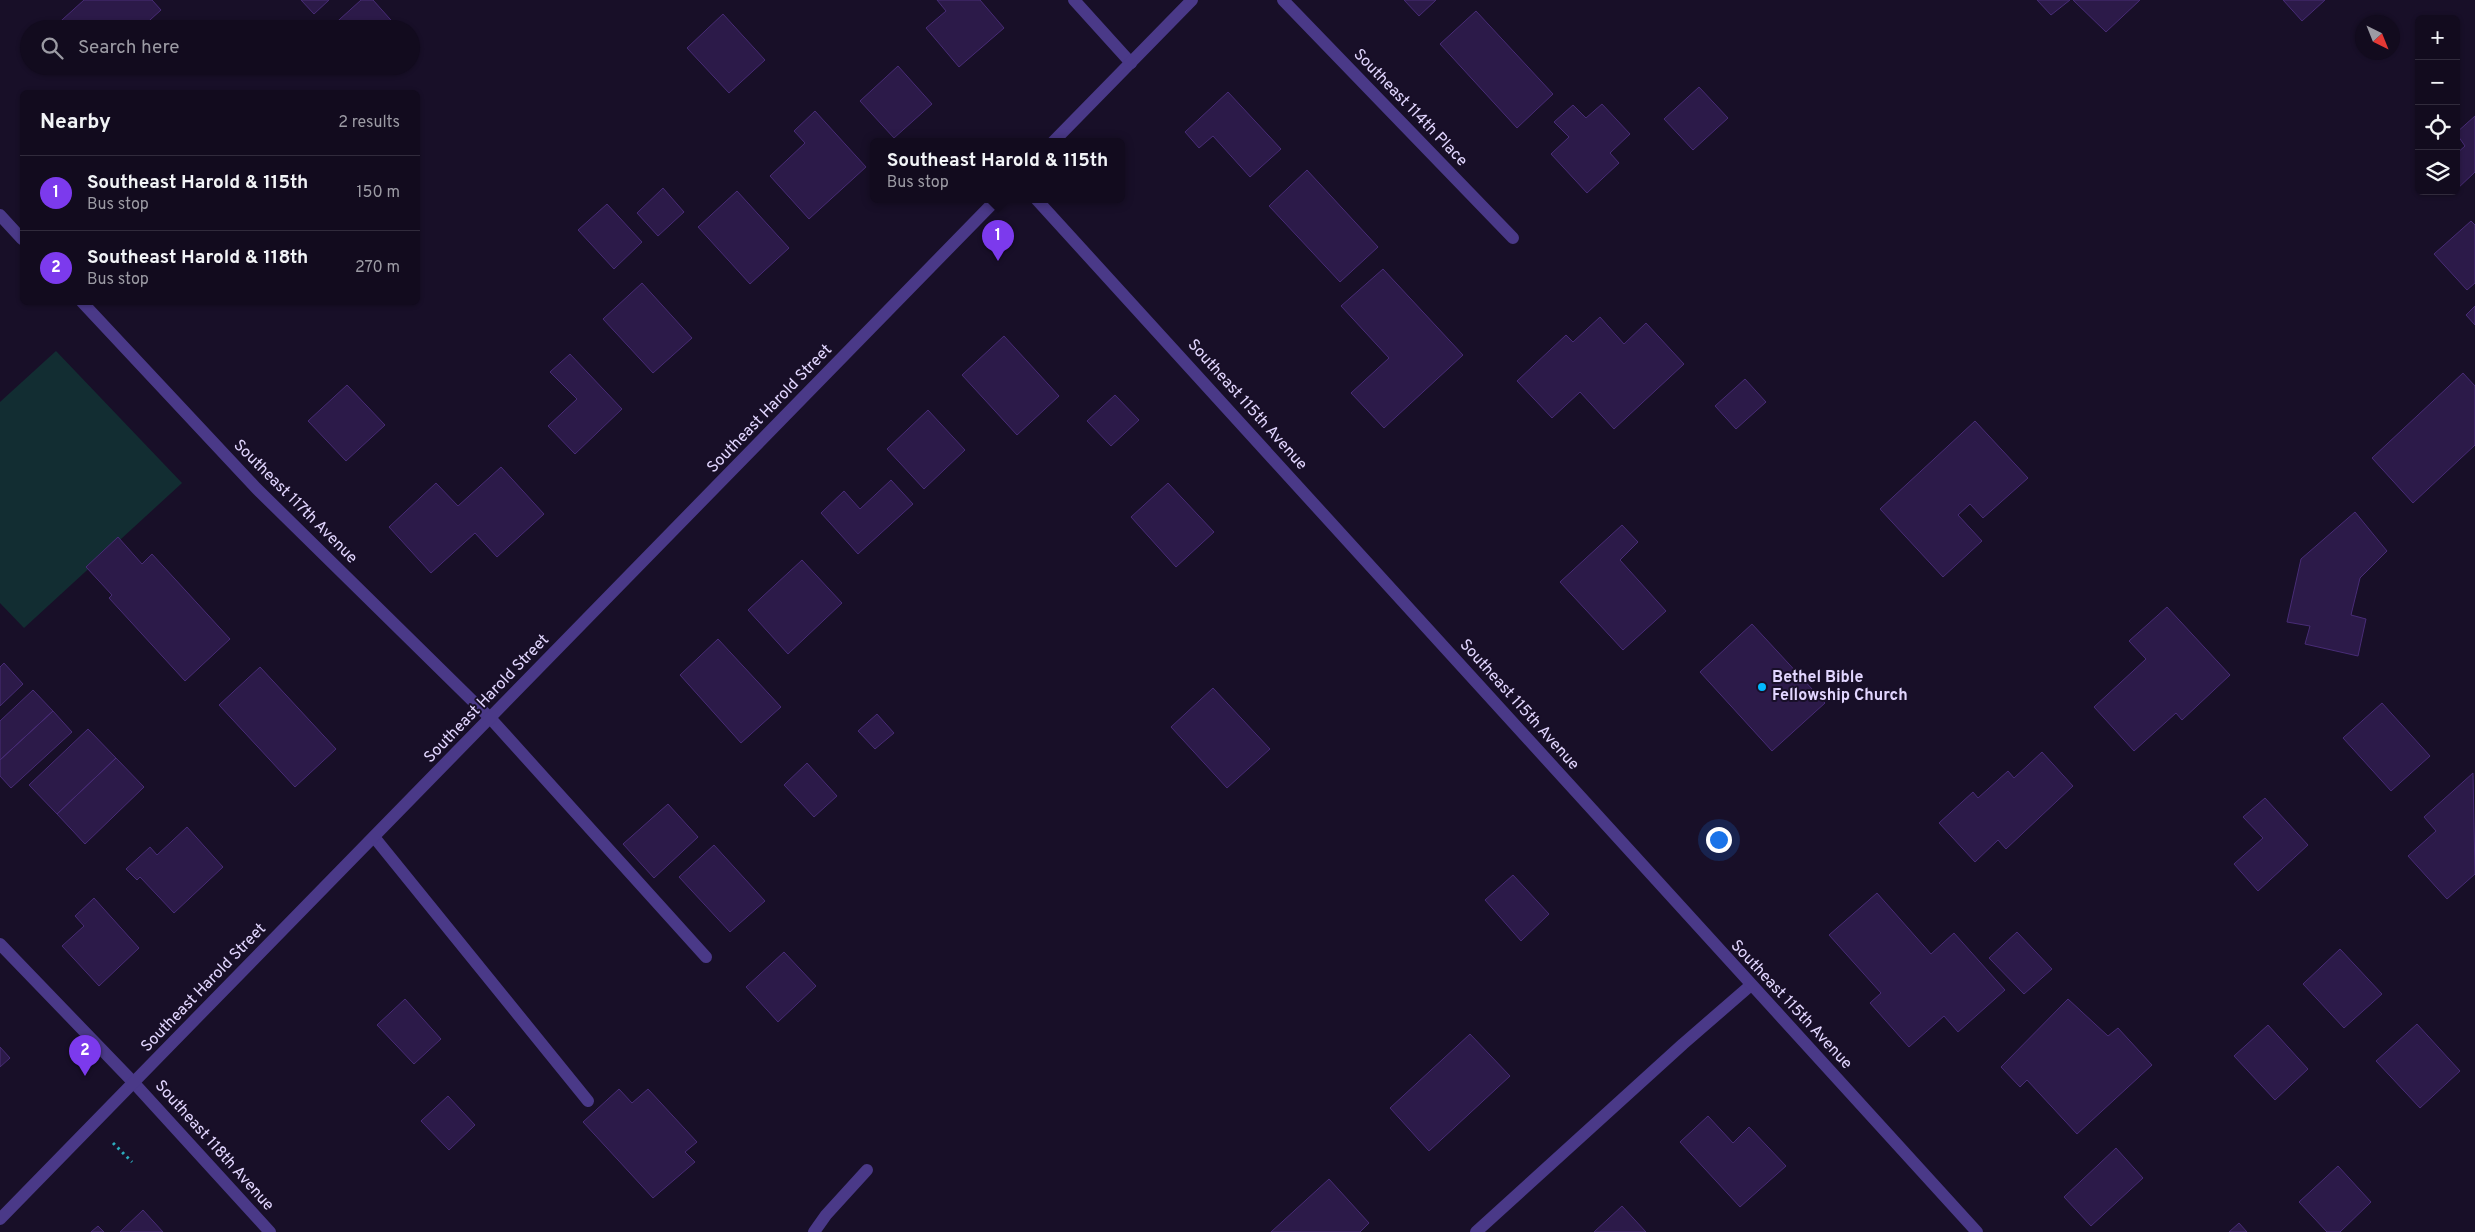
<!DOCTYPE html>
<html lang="en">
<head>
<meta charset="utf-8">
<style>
	:root { --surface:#120b1e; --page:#1f192b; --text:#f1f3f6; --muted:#9c9ba4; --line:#312b3c; --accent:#7c3aed }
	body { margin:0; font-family:Overpass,sans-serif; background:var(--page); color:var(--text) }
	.controls { position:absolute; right:15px; top:15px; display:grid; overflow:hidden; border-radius:8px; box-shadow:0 1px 4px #0004 }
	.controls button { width:45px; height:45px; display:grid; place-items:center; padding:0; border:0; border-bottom:1px solid var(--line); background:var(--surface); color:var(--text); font:25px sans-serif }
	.compass { position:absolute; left:2355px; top:15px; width:45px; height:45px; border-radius:50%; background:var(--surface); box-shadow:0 1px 4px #0004; rotate:137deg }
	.you { position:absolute; left:1718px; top:839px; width:18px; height:18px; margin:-12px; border:4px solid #fff; border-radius:50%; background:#1a73e8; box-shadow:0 0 0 8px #1a73e833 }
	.badge { display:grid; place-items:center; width:32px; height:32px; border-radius:50%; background:var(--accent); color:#fff; font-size:16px; font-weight:700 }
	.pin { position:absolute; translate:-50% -41px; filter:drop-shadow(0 1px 2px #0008) }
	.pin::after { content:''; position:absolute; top:26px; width:18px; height:15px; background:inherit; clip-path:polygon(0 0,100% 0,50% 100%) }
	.popup { position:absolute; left:870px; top:138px; width:255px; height:65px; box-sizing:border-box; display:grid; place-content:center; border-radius:8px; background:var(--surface); filter:drop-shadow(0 1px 4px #0005); font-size:16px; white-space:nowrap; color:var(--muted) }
	.popup b { font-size:19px; color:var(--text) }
	.popup::after { content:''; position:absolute; left:50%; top:100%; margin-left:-10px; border:10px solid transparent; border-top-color:var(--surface) }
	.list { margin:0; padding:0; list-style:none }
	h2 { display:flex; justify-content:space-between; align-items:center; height:65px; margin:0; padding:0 20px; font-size:21px }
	h2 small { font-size:16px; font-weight:400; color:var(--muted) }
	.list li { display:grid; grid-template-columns:32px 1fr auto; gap:15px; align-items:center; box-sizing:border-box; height:75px; padding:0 20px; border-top:1px solid var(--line) }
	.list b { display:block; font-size:19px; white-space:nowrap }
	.list p { margin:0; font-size:16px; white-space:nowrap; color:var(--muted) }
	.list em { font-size:16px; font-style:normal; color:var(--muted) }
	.icon { flex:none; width:28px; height:28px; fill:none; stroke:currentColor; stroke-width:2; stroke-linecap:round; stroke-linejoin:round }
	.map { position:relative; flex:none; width:2475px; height:1232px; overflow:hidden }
	.search { position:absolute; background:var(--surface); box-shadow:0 1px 4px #0004; left:20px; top:20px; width:400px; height:55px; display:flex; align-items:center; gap:12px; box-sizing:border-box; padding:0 18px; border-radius:28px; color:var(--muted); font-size:19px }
	.panel { position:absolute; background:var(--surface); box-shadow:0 1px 4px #0004; left:20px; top:90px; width:400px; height:215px; border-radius:8px }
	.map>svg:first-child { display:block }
	.green { fill:#122d32 }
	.building { fill:#2c1a49; stroke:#482c76 }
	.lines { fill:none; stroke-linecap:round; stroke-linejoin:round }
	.path { stroke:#2cacbd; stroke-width:3; stroke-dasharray:2.5 4; stroke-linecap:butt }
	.service { stroke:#4a3988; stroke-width:12 }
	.minor { stroke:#4a3988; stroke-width:12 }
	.tertiary { stroke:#4a3988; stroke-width:12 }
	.poi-dot { fill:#02b9ff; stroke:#180f28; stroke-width:2 }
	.labels { text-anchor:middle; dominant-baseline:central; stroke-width:4; stroke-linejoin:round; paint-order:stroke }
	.street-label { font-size:16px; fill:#e2d6ff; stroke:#180f28 }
	.poi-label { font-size:16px; font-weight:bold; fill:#e2d6ff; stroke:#180f28; text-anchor:start }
</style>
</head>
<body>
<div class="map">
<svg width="2475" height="1232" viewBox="0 0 2475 1232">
	<rect width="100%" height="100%" fill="#180f28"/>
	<!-- green -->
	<path class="green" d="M56,351L182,483L24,628L0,603V402Z"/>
	<!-- building -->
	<path class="building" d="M84,0H152L161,10L140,29H52Z
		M301,0H329L314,14Z
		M361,0H373L398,28L329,29Z
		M937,0H980L1004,28L959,67L926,28L946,11Z
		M1404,0H1436L1419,16Z
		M2037,0H2070L2051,15Z
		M2073,0H2140L2106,32Z
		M2283,0H2325L2302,21Z
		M1476,11L1553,94L1517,128L1440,44Z
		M723,14L765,60L729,93L687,48Z
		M898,66L932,104L894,138L860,101Z
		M1699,87L1728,118L1693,150L1664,119Z
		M1228,92L1281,149L1250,177L1213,136L1199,148L1185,132Z
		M1602,104L1630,134L1610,153L1619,163L1587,193L1551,154L1569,137L1554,122L1573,105L1586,118Z
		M815,111L866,167L809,219L770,176L805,143L794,131Z
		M2475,116V172L2456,190V154L2465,146L2456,133Z
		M1307,170L1378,247L1340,282L1269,206Z
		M663,188L684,212L658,236L637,213Z
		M737,191L789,248L750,284L698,227Z
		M607,204L642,242L614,269L578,230Z
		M2471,221L2475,225V283L2467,290L2434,254Z
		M1383,269L1463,355L1384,428L1351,393L1389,358L1341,306Z
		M642,283L692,338L653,373L603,319Z
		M2475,306V325L2466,315Z
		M1600,317L1624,344L1646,323L1684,364L1614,429L1580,392L1552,418L1517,381L1566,335L1573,342Z
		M1004,336L1059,396L1017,435L962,375Z
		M570,354L622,409L575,454L548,426L577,399L550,372Z
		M2463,373L2475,386V445L2413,503L2372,458Z
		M1745,379L1766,402L1736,429L1715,406Z
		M347,385L385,425L346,461L308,421Z
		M1115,395L1139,420L1111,446L1087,421Z
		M928,410L965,450L924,489L887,449Z
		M1975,421L2028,478L1983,518L1970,504L1958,515L1982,541L1943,577L1880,509Z
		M501,467L544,514L497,557L475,533L431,573L389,527L436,483L458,506Z
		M891,480L913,504L858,554L821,513L844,491L860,509Z
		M1168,483L1214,532L1176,567L1131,517Z
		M2355,512L2387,551L2360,578L2351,615L2366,619L2358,656L2305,644L2310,626L2287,622L2301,559Z
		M1622,525L1638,542L1620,560L1666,611L1623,650L1560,582Z
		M118,537L142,564L152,554L230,639L185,681L109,598L112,595L86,567Z
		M802,560L842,603L788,654L748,610Z
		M2167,607L2230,675L2182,720L2176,713L2134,751L2094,707L2146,659L2129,641Z
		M1752,624L1825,703L1772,751L1700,672Z
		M718,639L781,707L741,743L680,675Z
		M4,663L23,684L0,706V667Z
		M260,667L336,749L295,787L219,705Z
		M1213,688L1270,749L1227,788L1171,727Z
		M33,690L53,711L0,760V721Z
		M2382,703L2430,756L2391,791L2343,738Z
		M53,711L72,732L11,788L0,776V760Z
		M877,714L894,733L875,749L858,731Z
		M88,729L116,758L57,814L29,785Z
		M2042,752L2073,786L2006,849L1998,840L1975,862L1939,823L1973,792L1978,798L2008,771L2014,778Z
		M116,758L144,787L85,844L57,814Z
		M807,763L837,796L814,817L784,785Z
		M2473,773L2475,874L2447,899L2408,856L2436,831L2424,817Z
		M2265,798L2308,845L2258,891L2234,864L2263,838L2243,817Z
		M668,804L698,837L654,878L623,844Z
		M187,827L223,867L174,913L140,877L137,880L126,869L150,847L157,855Z
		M714,845L765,901L730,932L679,877Z
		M1513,875L1549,914L1521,941L1485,900Z
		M1877,893L1931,954L1954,933L2005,990L1958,1032L1944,1016L1909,1047L1870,1003L1881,993L1829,935Z
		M94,898L139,948L99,986L62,946L84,926L75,916Z
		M2017,932L2052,969L2024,994L1989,958Z
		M2340,949L2382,994L2344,1028L2303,984Z
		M784,952L816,986L778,1022L746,987Z
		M405,999L441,1039L414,1064L377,1025Z
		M2068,999L2108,1036L2118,1028L2152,1065L2077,1134L2027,1080L2020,1087L2001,1067Z
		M2417,1024L2460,1071L2420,1108L2376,1061Z
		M2268,1025L2308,1069L2275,1100L2234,1056Z
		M1470,1034L1510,1076L1429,1151L1390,1108Z
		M0,1047L10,1058L0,1067Z
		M619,1089L632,1103L648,1089L697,1142L685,1152L695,1162L653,1198L583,1122Z
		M448,1096L475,1125L449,1150L421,1121Z
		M1708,1116L1733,1143L1749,1127L1786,1166L1740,1207L1680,1142Z
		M2116,1148L2143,1178L2091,1226L2064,1197Z
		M2338,1166L2371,1202L2340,1232H2327L2299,1202Z
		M1329,1179L1369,1223L1360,1232H1271Z
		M1622,1206L1646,1232H1594Z
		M143,1210L163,1232H120Z
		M2239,1223L2247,1232H2229Z
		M98,1226L104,1232H91Z"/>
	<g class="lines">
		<!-- path -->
		<path class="path" d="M113,1143L132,1162"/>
		<!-- service -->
		<path class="service" d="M491,719L706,957
			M374,837L588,1101
			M0,944L134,1083
			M1476,1232L1683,1044L1751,985"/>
		<!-- minor -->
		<path class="minor" d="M1074,0L1131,63
			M1283,0L1513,238
			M1037,200L1977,1232
			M0,215L22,239
			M82,302L256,488L491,719
			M134,1083L270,1232
			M814,1232L826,1215L867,1170"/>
		<!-- tertiary -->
		<path class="tertiary" d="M1053,142L1192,0
			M0,1219L996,200"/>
	</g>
	<!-- markers -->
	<circle class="poi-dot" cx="1762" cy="687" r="5"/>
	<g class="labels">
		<!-- street labels -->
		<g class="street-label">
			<text transform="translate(1410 108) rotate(46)">Southeast 114th Place</text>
			<text transform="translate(1247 405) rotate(48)">Southeast 115th Avenue</text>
			<text transform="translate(770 409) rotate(-46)">Southeast Harold Street</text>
			<text transform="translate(295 502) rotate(45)">Southeast 117th Avenue</text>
			<text transform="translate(487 699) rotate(-46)">Southeast Harold Street</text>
			<text transform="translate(1519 705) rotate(48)">Southeast 115th Avenue</text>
			<text transform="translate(204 988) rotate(-46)">Southeast Harold Street</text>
			<text transform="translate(1791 1005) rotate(47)">Southeast 115th Avenue</text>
			<text transform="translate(214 1146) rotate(48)">Southeast 118th Avenue</text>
		</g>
		<!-- poi labels -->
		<g class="poi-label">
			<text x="1772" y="678">Bethel Bible<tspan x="1772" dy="18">Fellowship Church</tspan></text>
		</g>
	</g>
</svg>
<div class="controls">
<button>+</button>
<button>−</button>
<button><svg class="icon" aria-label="locate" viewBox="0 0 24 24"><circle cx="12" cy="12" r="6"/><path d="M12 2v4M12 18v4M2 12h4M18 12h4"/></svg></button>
<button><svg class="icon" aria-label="layers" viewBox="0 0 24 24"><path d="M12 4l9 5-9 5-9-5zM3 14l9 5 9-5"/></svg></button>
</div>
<svg class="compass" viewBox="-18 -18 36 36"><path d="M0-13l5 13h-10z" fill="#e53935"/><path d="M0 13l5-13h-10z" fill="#9c9ba4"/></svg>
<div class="you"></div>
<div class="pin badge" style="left:998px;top:261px">1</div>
<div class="popup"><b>Southeast Harold &amp; 115th</b>Bus stop</div>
<div class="pin badge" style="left:85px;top:1076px">2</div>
<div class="search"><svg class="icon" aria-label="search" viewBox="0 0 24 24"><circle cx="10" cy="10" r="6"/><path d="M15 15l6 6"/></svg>Search here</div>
<section class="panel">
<h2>Nearby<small>2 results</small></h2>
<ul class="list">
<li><span class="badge">1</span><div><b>Southeast Harold &amp; 115th</b><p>Bus stop</p></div><em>150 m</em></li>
<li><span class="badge">2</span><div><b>Southeast Harold &amp; 118th</b><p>Bus stop</p></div><em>270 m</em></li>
</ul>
</section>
</div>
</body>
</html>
